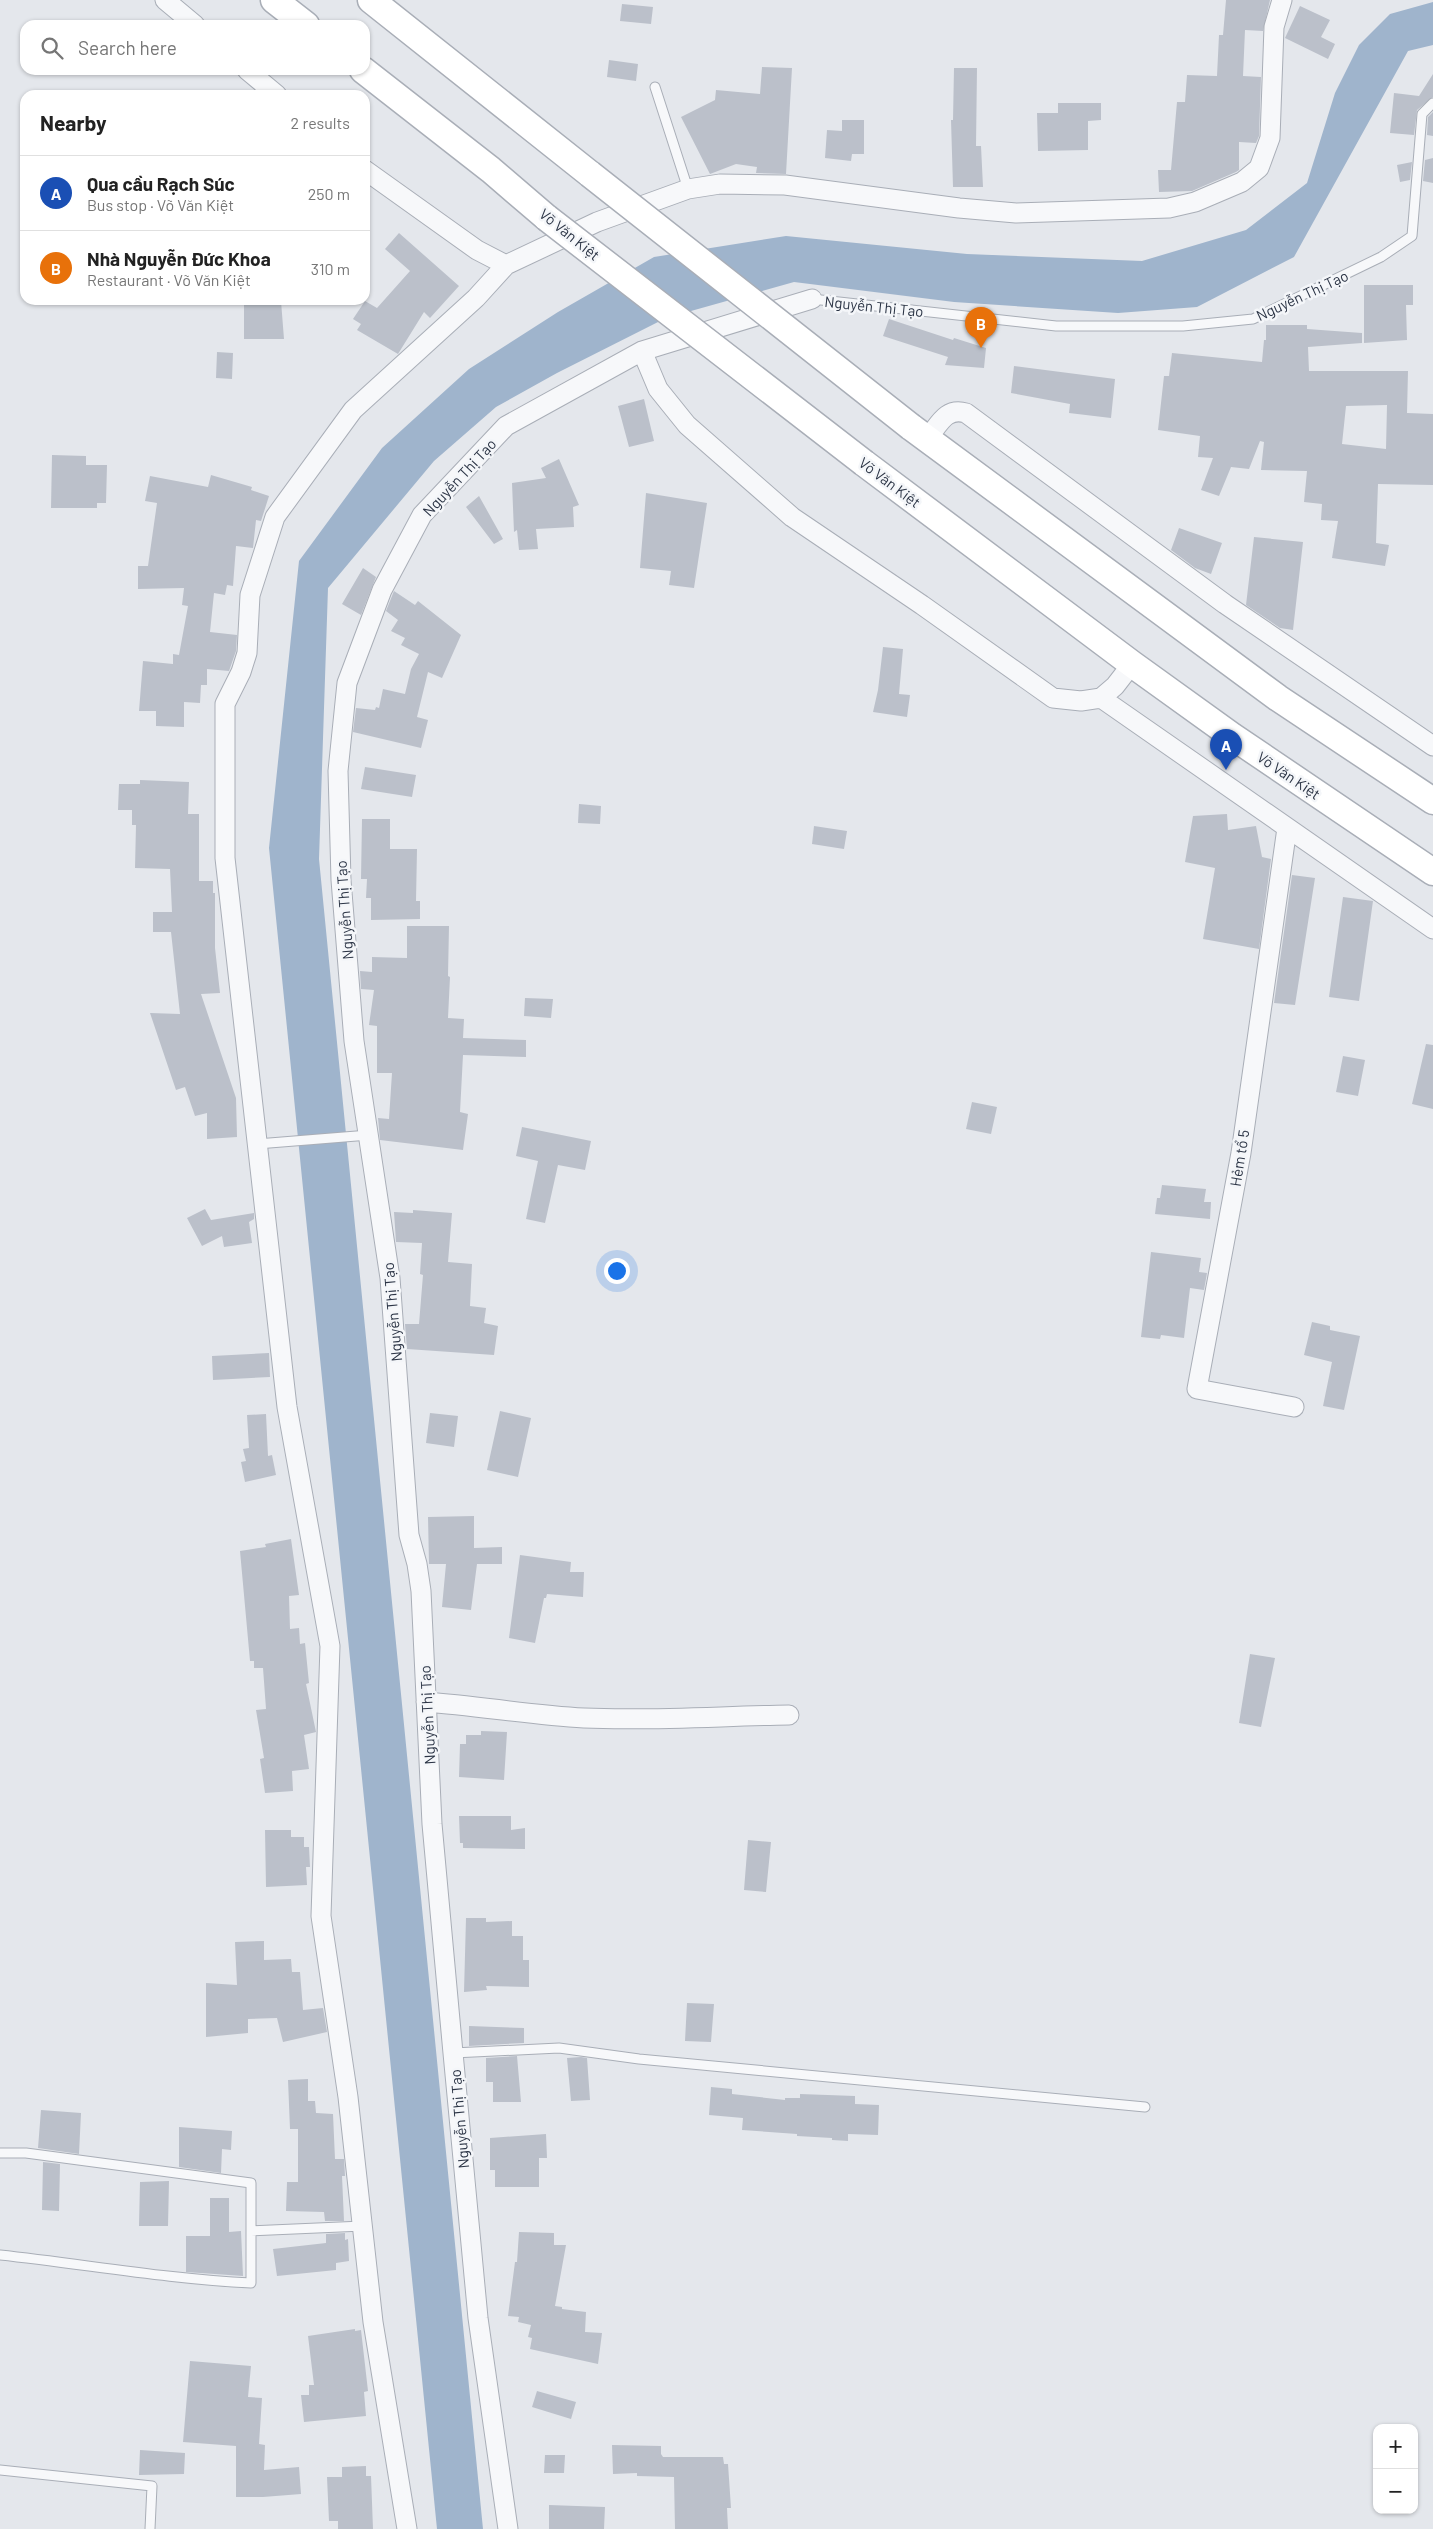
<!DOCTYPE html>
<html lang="en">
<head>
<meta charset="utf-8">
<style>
	:root { --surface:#fff; --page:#f2f2f2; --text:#222; --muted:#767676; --line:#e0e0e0; --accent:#0b8043 }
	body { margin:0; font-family:Barlow,sans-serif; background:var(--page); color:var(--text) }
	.controls { position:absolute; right:15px; bottom:15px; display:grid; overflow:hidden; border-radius:10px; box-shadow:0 1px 4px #0004 }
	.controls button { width:45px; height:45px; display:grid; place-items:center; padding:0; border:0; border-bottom:1px solid var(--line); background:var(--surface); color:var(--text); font:25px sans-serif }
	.you { position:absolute; left:616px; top:1270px; width:18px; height:18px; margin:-12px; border:4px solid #fff; border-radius:50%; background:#1a73e8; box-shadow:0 0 0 8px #1a73e833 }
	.badge { display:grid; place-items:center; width:32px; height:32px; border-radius:50%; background:var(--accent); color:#fff; font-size:16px; font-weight:700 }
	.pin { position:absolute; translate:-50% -41px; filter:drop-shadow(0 1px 2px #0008) }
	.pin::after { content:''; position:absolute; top:26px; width:18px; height:15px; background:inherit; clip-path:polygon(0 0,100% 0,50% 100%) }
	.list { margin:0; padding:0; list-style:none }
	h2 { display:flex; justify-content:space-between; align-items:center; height:65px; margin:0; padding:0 20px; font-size:21px }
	h2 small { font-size:16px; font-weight:400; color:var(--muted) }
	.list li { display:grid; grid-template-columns:32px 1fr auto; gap:15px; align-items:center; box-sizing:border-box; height:75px; padding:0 20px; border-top:1px solid var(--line) }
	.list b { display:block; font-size:19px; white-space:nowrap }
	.list p { margin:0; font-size:16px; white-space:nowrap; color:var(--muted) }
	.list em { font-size:16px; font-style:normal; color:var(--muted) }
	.icon { flex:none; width:28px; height:28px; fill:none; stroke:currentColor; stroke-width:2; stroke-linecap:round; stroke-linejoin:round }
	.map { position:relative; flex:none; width:1433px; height:2529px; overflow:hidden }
	.search { position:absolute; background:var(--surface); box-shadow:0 1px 4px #0004; left:20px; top:20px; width:350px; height:55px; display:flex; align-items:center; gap:12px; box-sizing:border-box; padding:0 18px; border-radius:15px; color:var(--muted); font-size:19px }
	.panel { position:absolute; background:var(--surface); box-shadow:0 1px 4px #0004; left:20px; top:90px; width:350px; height:215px; border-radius:15px }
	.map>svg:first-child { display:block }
	.water { fill:#9fb4cc }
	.building { fill:#bbc0ca; fill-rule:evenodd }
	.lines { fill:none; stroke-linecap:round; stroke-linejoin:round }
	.lane-casing { stroke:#a9aeb7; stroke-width:11 }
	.street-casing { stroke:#a9aeb7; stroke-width:21 }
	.secondary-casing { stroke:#a9aeb7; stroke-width:29 }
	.lane { stroke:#f7f8fa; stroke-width:9 }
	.street { stroke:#f7f8fa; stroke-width:19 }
	.secondary { stroke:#fff; stroke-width:26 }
	.secondary-bridge-casing { stroke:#a9aeb7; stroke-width:29; stroke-linecap:butt }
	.secondary-bridge { stroke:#fff; stroke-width:26 }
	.labels { text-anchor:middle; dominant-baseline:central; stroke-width:5; stroke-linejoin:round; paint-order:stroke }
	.street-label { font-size:15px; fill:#2b3445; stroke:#f4f6f9 }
</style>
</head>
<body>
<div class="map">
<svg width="1433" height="2529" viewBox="0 0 1433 2529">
	<rect width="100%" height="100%" fill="#e4e7ec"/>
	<!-- water -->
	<path class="water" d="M1433,2V45L1408,51L1294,257L1197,307L1118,313L954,302L794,282L666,318L557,373L496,407L434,461L328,588L319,859L483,2529H437L269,848L299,561L382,448L469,369L558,312L654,257L786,236L967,254L1142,261L1246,230L1307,183L1335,93L1359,45L1390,14Z"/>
	<!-- building -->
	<path class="building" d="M1226,0H1270L1263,31L1245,30L1243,76L1261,77L1259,136L1256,143L1239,142V170L1236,172L1192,191L1159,192L1158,170H1171L1177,102H1185L1187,75L1217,76L1219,35H1223Z
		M622,4L653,7L651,24L620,21Z
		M1300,6L1330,20L1321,37L1335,44L1328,59L1285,38Z
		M609,60L638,64L636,81L607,77Z
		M762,67L792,68L786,174L756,173L757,167L736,164L710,174L681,117L715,100L716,90L760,94Z
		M954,68H977L976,146H981L983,187H953L951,120H953Z
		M1433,74V97L1417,110L1414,135L1390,133L1394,93L1419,96Z
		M1058,103H1101V120L1088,121V150L1038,151L1037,113H1058Z
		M1433,112V136L1427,135L1428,117Z
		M842,120H864V154H852L851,161L825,158L827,130L842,131Z
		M1433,158V183L1423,181L1425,160Z
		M1412,162L1410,180L1400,182L1397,165Z
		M399,233L459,286L430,318L424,312L398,354L357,330L361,324L353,319L365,301L377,308L410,271L385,249Z
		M1364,285H1413V305H1406L1407,340L1364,343Z
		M281,301L284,339H244V303Z
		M889,319L953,340L954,338L986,348L984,368L945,365L948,357L883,336Z
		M1266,325H1307V329L1362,333V343L1308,347L1309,371H1408L1407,413L1433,414V485L1378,484L1376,543L1389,545L1385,566L1332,558L1338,521L1321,520L1322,504L1304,502L1307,471L1261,470L1264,442L1260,441L1249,469L1231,467L1219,496L1201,490L1213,458L1198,457L1200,436L1158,430L1164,376H1169L1172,353L1262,362L1264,340H1266ZM1387,405L1386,449L1342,444L1346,406Z
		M217,352L233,353L232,379L216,378Z
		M1014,366L1115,379L1111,418L1069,413L1070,404L1011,393Z
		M644,399L654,441L629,447L618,406Z
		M52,455L86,456V465H107L106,503H97V508H51Z
		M559,459L579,505L573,507L574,527L536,529L538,549L519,550L517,530L514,532L512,483L546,478L541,468Z
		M211,475L252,487L251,490L269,496L261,521L256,520L253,548L236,546L233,586L227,585L225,595L214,593L210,632L237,635L236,651L229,671L207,669V685H201L200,703L184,702V727L156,726V711H139L143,661L173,664V654L179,655L188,606L182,605L184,588L138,589V566H148L157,503L145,501L150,476L208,487Z
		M646,493L707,503L694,588L669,585L671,571L640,568Z
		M479,496L503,539L494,544L466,507Z
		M1179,528L1222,543L1211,574L1195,568L1171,550Z
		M1254,537L1303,542L1293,630L1280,628L1246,605Z
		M363,568L376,577L361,615L342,604Z
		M394,591L415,605L418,601L461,635L442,678L428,672L417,717L428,720L421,748L353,732L356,708L375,710L376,707L379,708L383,689L405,694L411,669L419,654L401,645L405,638L391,631L398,620L386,611Z
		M883,647L903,649L899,694L910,695L907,717L873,712L878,690Z
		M365,767L416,775L412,797L361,789Z
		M140,780L189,782L188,814H199V881H213V893H215V948L220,993L201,994L236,1098L237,1137L207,1139V1113L195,1116L185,1087L176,1090L150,1013L180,1014L171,932H153V912H172L170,869L135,868L136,825H132V810H118L119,784H140Z
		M579,804L601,806L600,824L578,823Z
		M1227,814L1228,830L1256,826L1262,857L1271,859L1259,949L1203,939L1215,868L1185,862L1193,816Z
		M362,819H390V849H417L416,901H420V919L371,920V898H366L367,879H361Z
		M814,826L847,831L844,849L812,844Z
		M1292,875L1315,878L1295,1005L1274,1003Z
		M1343,897L1373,901L1359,1001L1329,997Z
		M407,926H449L448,976L450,977L448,1018L464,1019L463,1038L526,1040V1057L463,1055L460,1112L468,1114L463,1150L380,1140L378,1118L389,1119L392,1073H377V1026L369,1025L374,990L361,989L360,971L372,972V957L407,958Z
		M525,998L553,999L551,1018L524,1016Z
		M1426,1044L1433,1045V1109L1412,1104Z
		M1343,1056L1365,1060L1358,1096L1336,1092Z
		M972,1102L997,1107L991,1134L966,1129Z
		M522,1127L591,1141L585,1170L558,1165L545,1223L526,1219L538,1161L516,1156Z
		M1162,1185L1206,1189L1204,1202H1211L1210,1219L1155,1214L1157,1198H1160Z
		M205,1209L211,1220L254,1213V1219L249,1222L252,1243L224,1247L222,1236L202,1246L187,1218Z
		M413,1210L452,1213L448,1262L472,1264L470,1306L486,1308L484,1323L498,1326L494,1355L407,1349L405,1324H419L423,1275L420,1274L422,1243L396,1242L394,1212L413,1213Z
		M1151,1252L1201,1258L1199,1272L1207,1273L1204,1290L1190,1288L1184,1338L1161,1335L1160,1339L1141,1337Z
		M1312,1322L1330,1326V1330L1360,1336L1344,1410L1323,1406L1332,1362L1304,1355Z
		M269,1353L270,1377L213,1380L212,1356Z
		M500,1411L531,1418L518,1477L487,1470Z
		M430,1413L458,1416L454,1447L426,1443Z
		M266,1414L268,1456L272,1455L276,1475L245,1482L241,1462L246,1461L243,1449L249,1448L247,1415Z
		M474,1516V1548L502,1547V1564H477L471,1610L442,1607L446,1564H429L428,1517Z
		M291,1539L299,1595L289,1596L290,1629L299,1628L300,1644L305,1643L309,1683L306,1684L316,1732L304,1735L309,1769L292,1771L293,1791L265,1793L260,1759L264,1758L256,1710L266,1709L263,1668H254V1661H250L240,1551L266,1547L265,1544Z
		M520,1555L571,1562L570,1572H584L583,1597L547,1594L546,1598H544L535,1643L509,1638Z
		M1250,1654L1275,1658L1261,1727L1239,1723Z
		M481,1731L507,1732L504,1780L459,1777L460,1744H466V1735H481Z
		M459,1816H511V1830L525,1828V1849L463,1848V1843H460Z
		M265,1830H291V1837H304V1847H309L310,1867H306L307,1885L266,1887Z
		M748,1840L771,1842L766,1892L744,1890Z
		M466,1918H486V1922L512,1921V1936H523V1960H529V1987L486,1986L487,1990L464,1992Z
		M264,1941V1960L291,1959L292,1972H300L303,2010L323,2008L327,2032L283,2042L277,2018L248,2019V2033L206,2037V1983L237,1985L235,1942Z
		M687,2003L714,2004L711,2042L685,2041Z
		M469,2026L524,2028V2043L469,2046Z
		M517,2056L521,2102H493V2082H486V2058Z
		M581,2057L587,2058L590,2100L571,2101L567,2058Z
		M308,2079V2101H315L316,2113L333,2114L335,2159H344L345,2176H342L344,2221H325L324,2212L286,2211L287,2182H298V2129H290L288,2080Z
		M711,2087L732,2089V2094L785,2100V2098H800V2094L855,2096V2104L879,2105L878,2135L848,2134V2141L832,2140V2138L797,2136V2134L742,2130L743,2118L709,2115Z
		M41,2110L81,2113L79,2154L38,2148Z
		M179,2127L232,2131L231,2150L222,2149L221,2173L179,2167Z
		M546,2134L547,2158H539V2187H495V2170H490V2138Z
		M43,2162L60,2164L59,2211L42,2210Z
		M169,2181L168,2226H139L140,2182Z
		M210,2198H229V2232L241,2231L243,2276L186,2272V2236H210Z
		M519,2232L554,2233V2245H566L555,2306L562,2307V2309L586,2312L585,2332L602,2333L598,2364L530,2349L532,2338L528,2337L531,2325L518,2322L519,2317L508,2316L515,2262H517Z
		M345,2233V2240L348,2239L349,2261L336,2263V2270L277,2276L273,2249L326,2243V2234Z
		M355,2329V2331L361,2330L368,2391L364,2392L366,2416L304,2422L301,2395H309V2385H314L308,2336Z
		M190,2361L251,2366L248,2397L262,2398L259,2444L265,2445L264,2470L299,2467L301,2494L263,2497H236V2446L183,2442Z
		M537,2391L576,2402L571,2419L532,2407Z
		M612,2445L661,2446V2454L663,2457H723L724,2464H728L731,2508H727L728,2529H675L674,2477L637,2476V2473L613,2474Z
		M140,2450L185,2453L184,2474L139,2475Z
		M545,2455H565L564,2473H544Z
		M366,2466V2476H371L373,2529H338V2521H329L327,2477H342V2467Z
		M549,2505L605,2507L604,2529H549Z"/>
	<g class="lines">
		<defs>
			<path id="lane" d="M655,87L688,189
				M812,299L1056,326H1183L1253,319L1381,257L1412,236L1422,114L1433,103
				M257,1144L369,1135
				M453,2053L559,2048L639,2059L1145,2107
				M0,2153H26L251,2183V2283C167,2279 84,2264 0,2255
				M251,2231L363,2226
				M0,2470L152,2486L150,2529"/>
			<path id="street" d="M165,0L195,25
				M247,70L277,95
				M365,170L477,250L506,265
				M642,351L658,389L687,425L792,517L922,605L1053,698L1081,701L1101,698L1115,686L1132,664
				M927,439C939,425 945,407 966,413L1225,604L1433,746
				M1101,698L1433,929
				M1287,828L1241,1153L1197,1389L1294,1407
				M426,1702C479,1706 531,1715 584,1718C652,1721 721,1716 789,1715
				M407,2529L373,2322L348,2097L321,1916L330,1646L287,1407L225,858V704L241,672L247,653L250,595L275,517L353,410L476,298L506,265L597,222L688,189L720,184L785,185L959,208L1016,213L1169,208L1195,202L1242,182L1259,168L1270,138L1274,27L1282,0
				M508,2529L478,2318L453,2053L432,1824L421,1591L417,1564L409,1535L390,1278L354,1041L341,880L338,771L347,683L382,590L422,515L506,426L642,351L812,299"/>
			<path id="secondary" d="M274,0L306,25
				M371,0L590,174
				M363,70L491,170L547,218
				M911,427L1278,698L1433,801
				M864,463L1132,664L1232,736L1433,872"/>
		</defs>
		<!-- lane casing -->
		<use href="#lane" class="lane-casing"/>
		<!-- street casing -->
		<use href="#street" class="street-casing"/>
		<!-- secondary casing -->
		<use href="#secondary" class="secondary-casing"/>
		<!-- lane -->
		<use href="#lane" class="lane"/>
		<!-- street -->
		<use href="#street" class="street"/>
		<!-- secondary -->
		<use href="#secondary" class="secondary"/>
		<defs>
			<path id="secondary-bridge" d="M590,174L911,427
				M547,218L864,463"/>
		</defs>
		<!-- secondary-bridge casing -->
		<use href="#secondary-bridge" class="secondary-bridge-casing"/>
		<!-- secondary-bridge -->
		<use href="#secondary-bridge" class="secondary-bridge"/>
	</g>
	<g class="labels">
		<!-- street labels -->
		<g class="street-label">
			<text transform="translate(570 234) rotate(39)">Võ Văn Kiệt</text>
			<text transform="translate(1302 295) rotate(-25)">Nguyễn Thị Tạo</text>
			<text transform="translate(874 306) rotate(6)">Nguyễn Thị Tạo</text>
			<text transform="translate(459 477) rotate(-47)">Nguyễn Thị Tạo</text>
			<text transform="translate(890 482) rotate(37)">Võ Văn Kiệt</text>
			<text transform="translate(1289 775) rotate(34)">Võ Văn Kiệt</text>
			<text transform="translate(344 910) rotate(-94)">Nguyễn Thị Tạo</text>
			<text transform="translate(1239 1158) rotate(-81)">Hẻm tổ 5</text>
			<text transform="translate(392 1312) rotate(-95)">Nguyễn Thị Tạo</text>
			<text transform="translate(427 1715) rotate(-93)">Nguyễn Thị Tạo</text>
			<text transform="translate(459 2119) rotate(-95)">Nguyễn Thị Tạo</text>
		</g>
	</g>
</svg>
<div class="controls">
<button>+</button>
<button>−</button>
</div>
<div class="you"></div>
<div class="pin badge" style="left:1226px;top:770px;background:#1a4fb4">A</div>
<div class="pin badge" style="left:981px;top:348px;background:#e8710a">B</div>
<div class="search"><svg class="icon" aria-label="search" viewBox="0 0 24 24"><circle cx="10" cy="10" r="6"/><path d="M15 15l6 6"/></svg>Search here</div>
<section class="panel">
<h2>Nearby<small>2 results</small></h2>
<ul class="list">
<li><span class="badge" style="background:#1a4fb4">A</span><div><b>Qua cầu Rạch Súc</b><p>Bus stop · Võ Văn Kiệt</p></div><em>250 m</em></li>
<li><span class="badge" style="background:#e8710a">B</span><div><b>Nhà Nguyễn Đức Khoa</b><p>Restaurant · Võ Văn Kiệt</p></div><em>310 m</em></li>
</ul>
</section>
</div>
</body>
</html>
